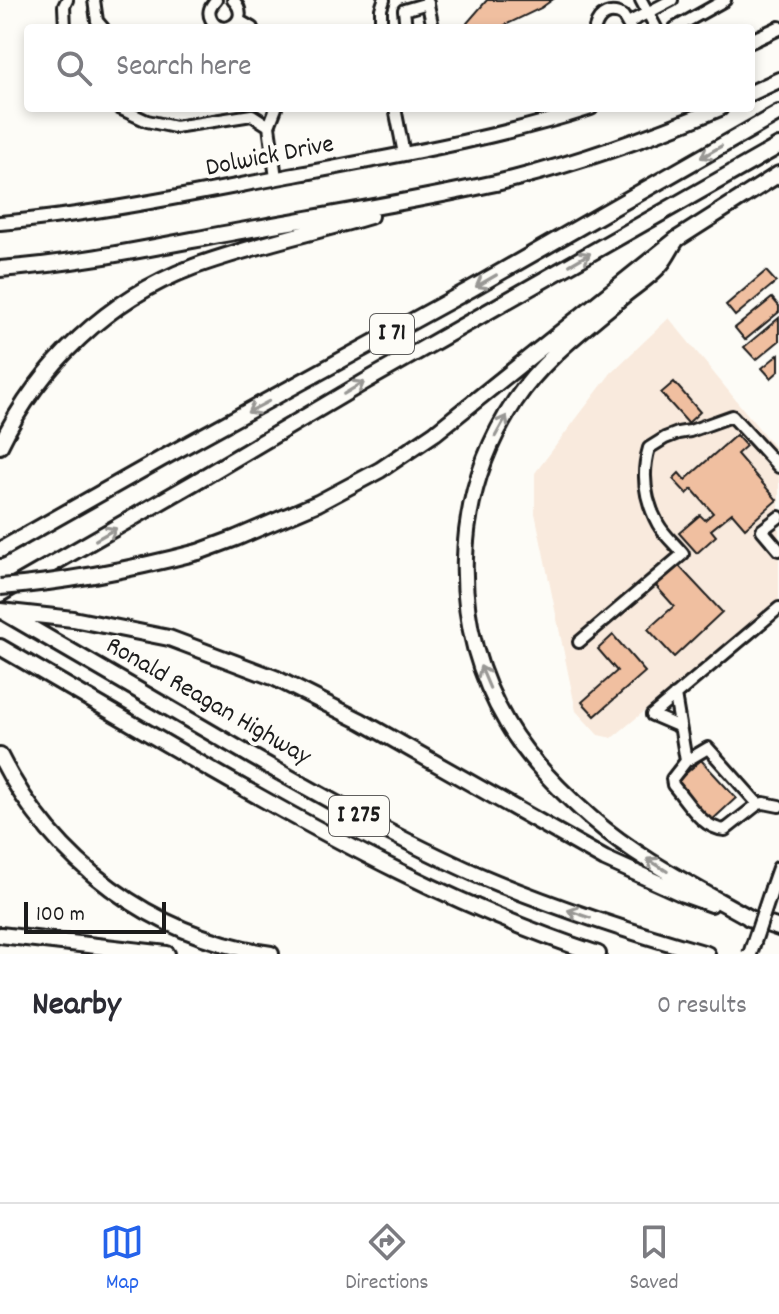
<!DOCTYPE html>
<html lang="en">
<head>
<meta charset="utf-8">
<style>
	:root { --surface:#fff; --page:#f2f2f3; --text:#2b2b33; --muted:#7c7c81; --line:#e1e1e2; --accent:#2563eb }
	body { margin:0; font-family:Dekko,sans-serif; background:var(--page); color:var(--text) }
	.scale { position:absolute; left:24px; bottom:20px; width:142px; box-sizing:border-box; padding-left:8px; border:4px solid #1c1c1c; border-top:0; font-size:22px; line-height:28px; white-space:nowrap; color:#1c1c1c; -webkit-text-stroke:6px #fdfcf7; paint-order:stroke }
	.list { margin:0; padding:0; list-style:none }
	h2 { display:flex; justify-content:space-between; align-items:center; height:104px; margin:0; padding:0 32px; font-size:34px }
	h2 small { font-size:26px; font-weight:400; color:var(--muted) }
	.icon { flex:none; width:44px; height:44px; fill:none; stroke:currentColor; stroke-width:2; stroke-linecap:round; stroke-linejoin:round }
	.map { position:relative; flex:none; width:779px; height:954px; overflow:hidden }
	.search { position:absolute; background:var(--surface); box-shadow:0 4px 12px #0003; left:24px; right:24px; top:24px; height:88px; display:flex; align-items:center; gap:20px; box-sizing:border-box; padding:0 28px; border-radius:8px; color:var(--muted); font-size:30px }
	.sheet { height:248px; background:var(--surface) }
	nav { display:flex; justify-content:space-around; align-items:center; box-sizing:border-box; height:112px; border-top:2px solid var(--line); background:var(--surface); font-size:22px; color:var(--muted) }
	nav a { display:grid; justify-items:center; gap:4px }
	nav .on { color:var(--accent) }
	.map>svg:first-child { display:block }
	.built { fill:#f9eadd }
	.building { fill:#f0bfa0; stroke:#1c1c1c; stroke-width:2 }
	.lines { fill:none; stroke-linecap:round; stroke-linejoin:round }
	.minor-casing { stroke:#1c1c1c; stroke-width:16 }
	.major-casing { stroke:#1c1c1c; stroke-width:18 }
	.highway-casing { stroke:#1c1c1c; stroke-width:20 }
	.minor { stroke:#fdfcf7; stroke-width:10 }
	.major { stroke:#fdfcf7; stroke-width:12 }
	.highway { stroke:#fdfcf7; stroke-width:14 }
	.major-bridge-casing { stroke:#1c1c1c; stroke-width:18; stroke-linecap:butt }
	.highway-bridge-casing { stroke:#1c1c1c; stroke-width:20; stroke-linecap:butt }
	.major-bridge { stroke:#fdfcf7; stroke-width:12 }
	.highway-bridge { stroke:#fdfcf7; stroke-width:14 }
	.oneway { stroke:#989794 }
	.labels { text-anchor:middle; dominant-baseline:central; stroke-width:8; stroke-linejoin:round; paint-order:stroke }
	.shield { fill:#fdfcf7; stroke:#605f5e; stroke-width:2 }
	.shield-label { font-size:24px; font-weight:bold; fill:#1c1c1c }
	.street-label { font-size:26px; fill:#1c1c1c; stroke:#fdfcf7 }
</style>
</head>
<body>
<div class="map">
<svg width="779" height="954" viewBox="0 0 779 954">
	<rect width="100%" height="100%" fill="#fdfcf7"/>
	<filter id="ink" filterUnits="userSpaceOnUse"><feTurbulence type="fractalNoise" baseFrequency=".0125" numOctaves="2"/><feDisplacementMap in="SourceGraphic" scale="16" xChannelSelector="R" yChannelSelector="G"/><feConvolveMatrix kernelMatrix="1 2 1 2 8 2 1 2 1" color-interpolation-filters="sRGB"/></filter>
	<g filter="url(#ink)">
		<!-- built -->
		<path class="built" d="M669,318L779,453V600L612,738L598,735L576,711L535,513V473L611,373Z"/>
		<!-- building -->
		<path class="building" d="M487,0H552L541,8L499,28H470L467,23Z
			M766,271L776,282L735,316L726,305Z
			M772,298L779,306V312L745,340L735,328Z
			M779,318V341L756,360L744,347Z
			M779,354V371L771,378L762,368Z
			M674,382L700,412L688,423L661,393Z
			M736,435L746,446L737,454L777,500L745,528L732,513L711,530L716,536L697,553L679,533L700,515L705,520L713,513L692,489L687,494L673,479L679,473L685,480Z
			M678,565L722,612L674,657L648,629L674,606L655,585Z
			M613,635L645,672L595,716L582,702L617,671L598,649Z
			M701,760L736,798L710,822L675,783Z"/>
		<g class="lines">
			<defs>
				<path id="minor" d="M94,0L97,21L103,28
					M216,0C211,6 207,11 211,19C220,39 254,21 233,0
					M427,0L433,28
					M641,0L656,28
					M238,20L252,28
					M628,23L672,0
					M65,28L64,6L67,0
					M381,28V9L384,0
					M406,28L404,10L428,3
					M595,28C599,14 611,9 623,16L630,28
					M675,28L725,0
					M119,108L147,121L175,127L252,115L269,126
					M276,108L269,126L276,178
					M395,108L404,154
					M779,517L762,530L779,550
					M579,642L683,554C675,544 664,535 658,524C645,500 641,475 649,448L665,438L678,433L690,431L732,416L779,467
					M675,695L686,761L672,779L673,785C688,802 701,828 725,830L758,804L764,803L779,806
					M680,727L652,715L779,608
					M686,761L708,748L758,804"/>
				<path id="major" d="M751,41L779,28
					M0,223C99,214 197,193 294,175C394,156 495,139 591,108
					M772,888L779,868"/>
				<path id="highway" d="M751,93L779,80
					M677,239C671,247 667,258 660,265C650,277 635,286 623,296C585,328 543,359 515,401C451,498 448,623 507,723C528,759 559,790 591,818C638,859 695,887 750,918
					M0,269C86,263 172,243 257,228C343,212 429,199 513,179C584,161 653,136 720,108
					M0,446C39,365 108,299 193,267C250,246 311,233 370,216
					M0,550L161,459L471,289L779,113
					M198,552L236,538L318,503L380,470L435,433L677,239L779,174
					M0,594L195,482L366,381L779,146
					M0,611L73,619L169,638L275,678L361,721L605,859L683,894L711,904
					M7,614C89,661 171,710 253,757C327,799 401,841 478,875C553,907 630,932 707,954
					M0,647C70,688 140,728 210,769C336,841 459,908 598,954
					M0,756C54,863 152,936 271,954
					M749,918L779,928
					M0,935L167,954"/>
			</defs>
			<!-- minor casing -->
			<use href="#minor" class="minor-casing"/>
			<!-- major casing -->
			<use href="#major" class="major-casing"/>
			<!-- highway casing -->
			<use href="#highway" class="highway-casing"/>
			<!-- minor -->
			<use href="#minor" class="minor"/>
			<!-- major -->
			<use href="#major" class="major"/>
			<!-- highway -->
			<use href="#highway" class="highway"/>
			<defs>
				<path id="major-bridge" d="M750,954L772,888"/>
				<path id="highway-bridge" d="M0,587C67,582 133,569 198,552"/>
			</defs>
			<!-- major-bridge casing -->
			<use href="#major-bridge" class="major-bridge-casing"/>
			<!-- highway-bridge casing -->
			<use href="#highway-bridge" class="highway-bridge-casing"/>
			<!-- major-bridge -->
			<use href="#major-bridge" class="major-bridge"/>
			<!-- highway-bridge -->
			<use href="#highway-bridge" class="highway-bridge"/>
		</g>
		<!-- one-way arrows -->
		<defs><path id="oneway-shaft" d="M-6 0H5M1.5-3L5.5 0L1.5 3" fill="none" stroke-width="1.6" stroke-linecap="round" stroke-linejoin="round" transform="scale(2)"/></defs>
		<g class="oneway">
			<use href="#oneway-shaft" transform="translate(711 152) rotate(150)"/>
			<use href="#oneway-shaft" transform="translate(580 259) rotate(-30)"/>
			<use href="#oneway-shaft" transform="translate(486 281) rotate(150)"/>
			<use href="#oneway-shaft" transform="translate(354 388) rotate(-31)"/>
			<use href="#oneway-shaft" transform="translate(258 407) rotate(152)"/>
			<use href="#oneway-shaft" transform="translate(501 426) rotate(-61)"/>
			<use href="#oneway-shaft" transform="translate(106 534) rotate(-30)"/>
			<use href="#oneway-shaft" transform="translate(485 677) rotate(-113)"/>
			<use href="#oneway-shaft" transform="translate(657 865) rotate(-148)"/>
			<use href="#oneway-shaft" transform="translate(579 914) rotate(-161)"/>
		</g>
	</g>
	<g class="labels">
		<!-- shield labels -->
		<g class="shield">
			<rect x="370" y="314" width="44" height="40" rx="6"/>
			<rect x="329" y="796" width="60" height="40" rx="6"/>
		</g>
		<g class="shield-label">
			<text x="392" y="334">I 71</text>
			<text x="359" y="816">I 275</text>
		</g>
		<!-- street labels -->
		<g class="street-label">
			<text transform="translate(270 157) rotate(-11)">Dolwick Drive</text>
			<text transform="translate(208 702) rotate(30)">Ronald Reagan Highway</text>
		</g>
	</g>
</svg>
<div class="scale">100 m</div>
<div class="search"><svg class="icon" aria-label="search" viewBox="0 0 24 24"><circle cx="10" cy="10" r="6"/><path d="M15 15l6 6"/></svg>Search here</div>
</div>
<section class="sheet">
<h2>Nearby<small>0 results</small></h2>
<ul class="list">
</ul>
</section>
<nav>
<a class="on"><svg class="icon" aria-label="map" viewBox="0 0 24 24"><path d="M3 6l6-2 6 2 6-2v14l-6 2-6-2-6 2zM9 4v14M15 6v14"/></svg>Map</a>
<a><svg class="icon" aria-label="directions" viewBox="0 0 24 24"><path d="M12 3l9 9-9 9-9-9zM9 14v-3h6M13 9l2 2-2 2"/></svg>Directions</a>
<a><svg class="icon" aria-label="saved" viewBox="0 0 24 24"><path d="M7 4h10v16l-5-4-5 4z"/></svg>Saved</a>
</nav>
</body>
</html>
